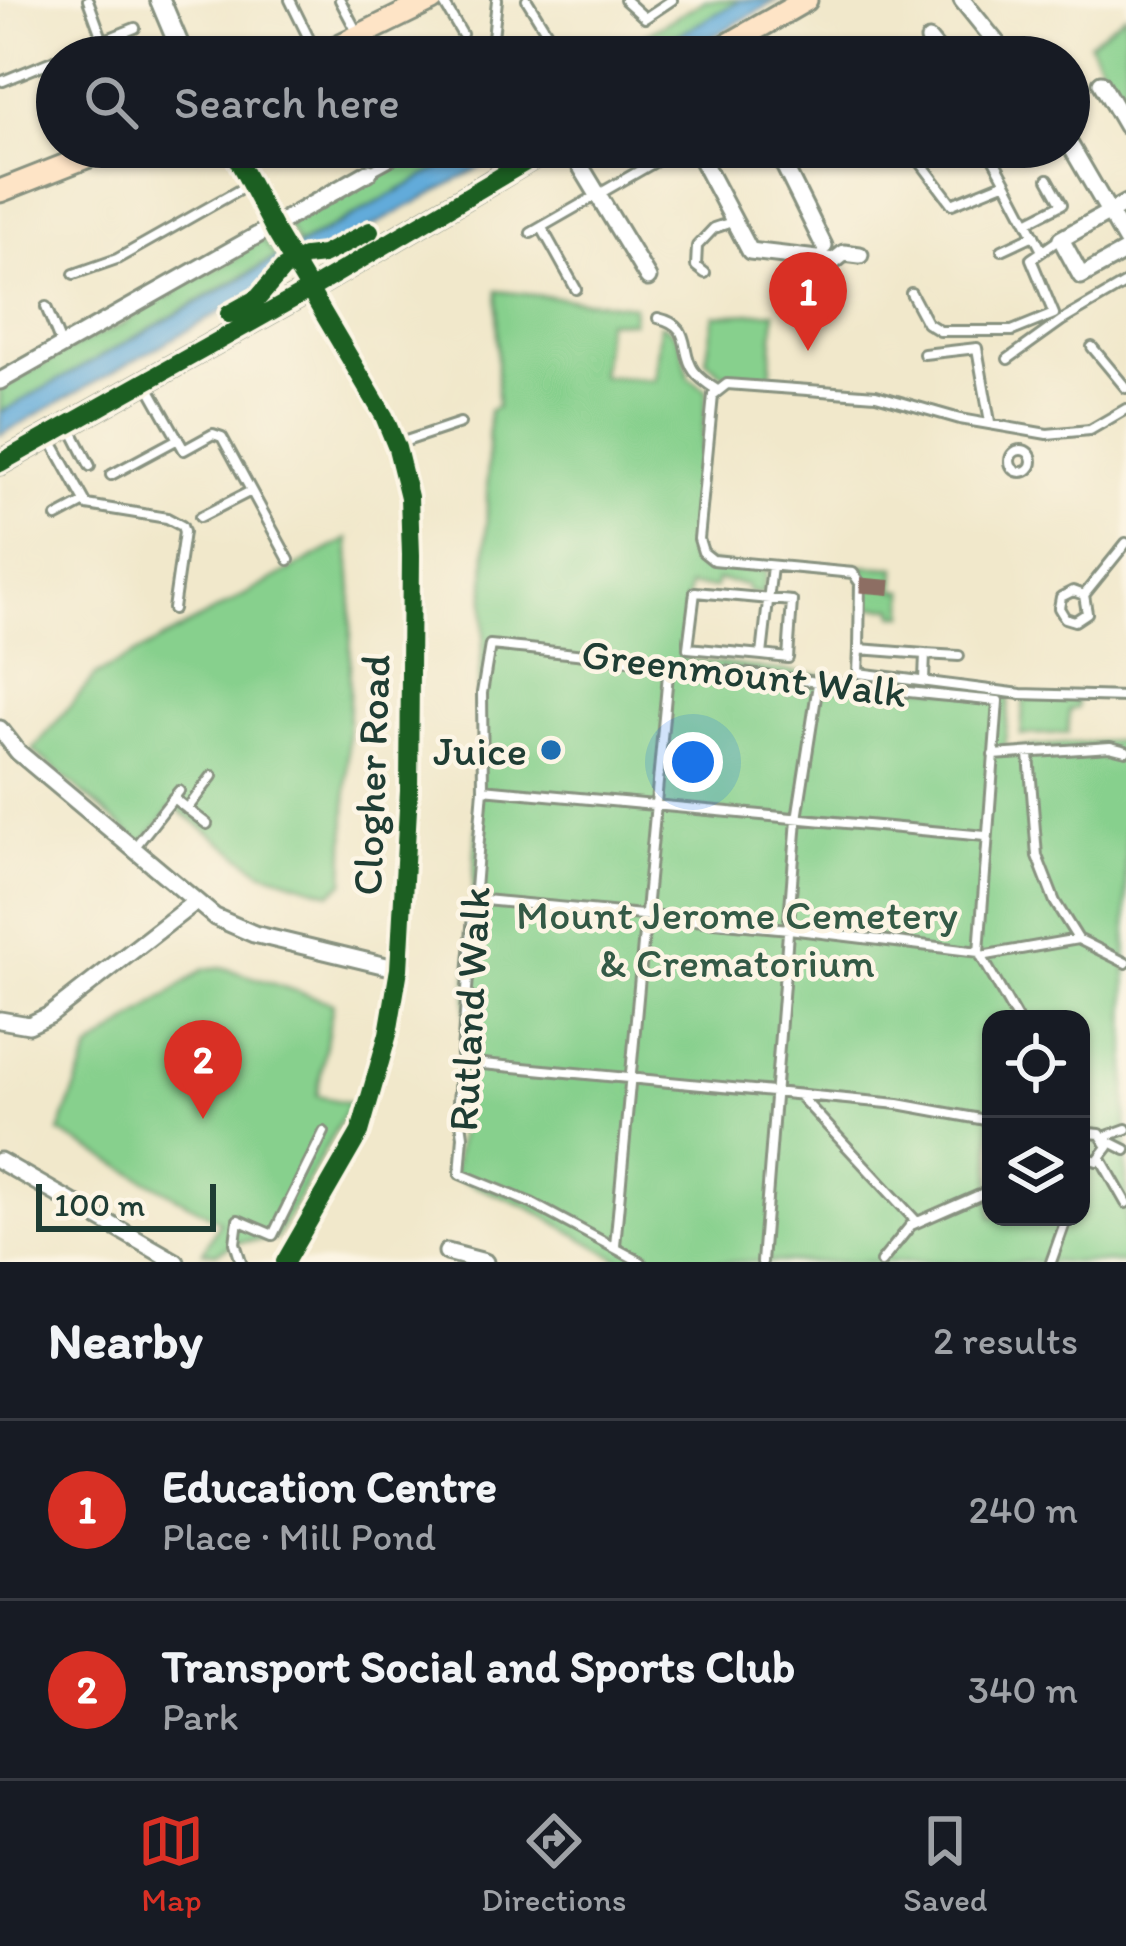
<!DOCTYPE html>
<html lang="en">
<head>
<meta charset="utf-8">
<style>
	:root { --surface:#171b24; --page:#20242c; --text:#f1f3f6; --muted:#9ea1a6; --line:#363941; --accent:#d93025 }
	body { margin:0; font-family:Itim,sans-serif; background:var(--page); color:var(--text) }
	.controls { position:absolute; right:36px; bottom:36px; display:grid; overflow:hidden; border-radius:24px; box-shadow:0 3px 9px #0004 }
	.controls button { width:108px; height:108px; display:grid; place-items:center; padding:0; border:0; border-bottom:3px solid var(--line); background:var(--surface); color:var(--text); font:60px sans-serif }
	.scale { position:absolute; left:36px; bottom:30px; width:180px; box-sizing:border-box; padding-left:12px; border:6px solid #1f3d34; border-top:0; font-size:33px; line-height:42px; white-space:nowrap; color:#1f3d34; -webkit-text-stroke:9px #fcf5e5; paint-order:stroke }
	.you { position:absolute; left:693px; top:762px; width:42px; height:42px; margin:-30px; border:9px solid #fff; border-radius:50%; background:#1a73e8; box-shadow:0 0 0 18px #1a73e833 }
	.badge { display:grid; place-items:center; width:78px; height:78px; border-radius:50%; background:var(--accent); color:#fff; font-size:39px; font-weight:700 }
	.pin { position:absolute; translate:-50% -99px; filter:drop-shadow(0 3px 6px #0008) }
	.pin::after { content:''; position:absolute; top:63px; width:42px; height:36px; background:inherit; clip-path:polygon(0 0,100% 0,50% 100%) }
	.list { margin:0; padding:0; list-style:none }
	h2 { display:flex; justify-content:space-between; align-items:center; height:156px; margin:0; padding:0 48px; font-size:51px }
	h2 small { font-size:39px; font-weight:400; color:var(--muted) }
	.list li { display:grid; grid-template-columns:78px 1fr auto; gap:36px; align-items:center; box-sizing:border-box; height:180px; padding:0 48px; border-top:3px solid var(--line) }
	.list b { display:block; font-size:45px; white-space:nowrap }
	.list p { margin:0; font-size:39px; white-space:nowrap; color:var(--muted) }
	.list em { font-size:39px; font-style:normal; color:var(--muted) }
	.icon { flex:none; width:66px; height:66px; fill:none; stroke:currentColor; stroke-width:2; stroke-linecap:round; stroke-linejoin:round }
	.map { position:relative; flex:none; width:1126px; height:1262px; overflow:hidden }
	.search { position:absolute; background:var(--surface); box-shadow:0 3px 9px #0004; left:36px; right:36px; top:36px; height:132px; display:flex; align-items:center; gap:30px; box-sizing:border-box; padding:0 42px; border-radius:66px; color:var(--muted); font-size:45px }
	.sheet { height:516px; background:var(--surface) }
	nav { display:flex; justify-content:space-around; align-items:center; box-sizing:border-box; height:168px; border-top:3px solid var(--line); background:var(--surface); font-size:33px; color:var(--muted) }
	nav a { display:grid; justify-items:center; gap:6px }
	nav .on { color:var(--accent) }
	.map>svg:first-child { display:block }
	.green { fill:#87d08d; stroke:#538660; stroke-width:3; fill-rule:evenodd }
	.water { fill:#62abda; stroke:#407487; stroke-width:3 }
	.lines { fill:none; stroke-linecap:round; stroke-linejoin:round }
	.service-casing { stroke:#889280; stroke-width:14 }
	.minor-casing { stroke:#889280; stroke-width:21 }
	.tertiary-casing { stroke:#889280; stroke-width:24 }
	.secondary-casing { stroke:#889280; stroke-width:27 }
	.service { stroke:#fff; stroke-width:8 }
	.minor { stroke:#fff; stroke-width:15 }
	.tertiary { stroke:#fff; stroke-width:18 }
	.secondary { stroke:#fee4c6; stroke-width:21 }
	.quiet { stroke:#8d6e63; stroke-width:15; stroke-dasharray:30 15; stroke-linecap:butt }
	.cycleway-casing { stroke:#fcf5e5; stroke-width:26 }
	.cycleway { stroke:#1b5e20; stroke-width:18 }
	.poi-dot { fill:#1f6fb2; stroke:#fcf5e5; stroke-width:4.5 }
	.labels { text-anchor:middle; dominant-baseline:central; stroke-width:9; stroke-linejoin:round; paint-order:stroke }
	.street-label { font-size:42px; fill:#1f3d34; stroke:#fcf5e5 }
	.poi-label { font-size:42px; fill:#1f3d34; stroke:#fcf5e5; text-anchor:end }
	.park-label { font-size:42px; fill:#345a46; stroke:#fcf5e5 }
</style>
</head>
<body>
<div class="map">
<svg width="1126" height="1262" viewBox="0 0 1126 1262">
	<rect width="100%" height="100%" fill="#fcf5e5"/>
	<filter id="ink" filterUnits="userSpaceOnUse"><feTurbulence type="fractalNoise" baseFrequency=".00833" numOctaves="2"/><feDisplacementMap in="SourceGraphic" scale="24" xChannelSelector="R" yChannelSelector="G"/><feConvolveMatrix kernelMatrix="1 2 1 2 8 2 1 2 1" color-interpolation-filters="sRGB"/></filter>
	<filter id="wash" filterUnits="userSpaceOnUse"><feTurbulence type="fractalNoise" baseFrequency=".004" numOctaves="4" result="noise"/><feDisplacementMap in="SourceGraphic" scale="48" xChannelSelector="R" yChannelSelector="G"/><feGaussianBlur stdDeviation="2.7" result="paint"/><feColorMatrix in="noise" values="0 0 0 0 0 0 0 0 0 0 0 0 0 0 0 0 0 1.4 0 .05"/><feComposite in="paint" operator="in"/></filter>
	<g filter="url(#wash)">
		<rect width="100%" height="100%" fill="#f1e8cb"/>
		<!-- green -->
		<path class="green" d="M706,0H741L639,57H606Z
			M1126,14V95L1119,99L1089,43Z
			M429,147H478L298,245L287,224Z
			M263,239L276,257L0,413V389C38,367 78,343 117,327C128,323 149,304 163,296L166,298L176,293V289L238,258L242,250Z
			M497,291L634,306L633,322L606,321L601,376L655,380L660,324C684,331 683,357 689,378L707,390L690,560L767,571L762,594L748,592L747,585L717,580L715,588L689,586L681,659L1009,697L1005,748L1126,740V1262H624L528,1207L453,1177L459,1135L481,746L478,690L484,636L489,411L497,407ZM991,1019H1081V1217H991Z
			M775,312L770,380L724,375L706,360L714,315Z
			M348,539L352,590L344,882L331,893L261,871L176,808L171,809L142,844L33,750L95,676Z
			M855,566L896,568L895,590L905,591V615H895L894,608L865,607L863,572Z
			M1024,698L1077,700V708L1069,710L1068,733L1021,735Z
			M221,967L333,1003L317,1096L350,1103L276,1239L239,1242L216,1253L203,1252L220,1221L59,1132L90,1050L204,969Z"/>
		<!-- water -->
		<path class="water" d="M741,0H777L677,57H639Z
			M478,147H518L323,253C297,253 282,267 265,287L0,435V413Z"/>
	</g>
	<g filter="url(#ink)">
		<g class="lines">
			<defs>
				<path id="service" d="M88,0L103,41
					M290,0L317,55
					M340,0L358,34
					M442,0L462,34
					M527,0L562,57
					M625,0L645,18L672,0
					M747,38L758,57
					M62,57L135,28
					M491,57L497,0
					M3,81L57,59
					M909,147L952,204L1006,182L1041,249
					M961,147L969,154L980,147
					M987,147L1006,182
					M371,171L415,147
					M1027,222L1062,204L1048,179
					M542,228L576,289
					M531,233L674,151
					M1002,250L1034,235
					M705,273L696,266L697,246L714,228L732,222
					M74,274L117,259L248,185
					M911,293L927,323L940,331H1012L1054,314L1031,259L1060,239
					M46,307L61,344
					M658,318C694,326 679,350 694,371C700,379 709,385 717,390
					M1092,347L1126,388
					M924,354L977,348L990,422
					M1008,359L1061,321L1126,283
					M148,386L184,450L213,434L222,437L289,560
					M69,425L90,466
					M51,440L87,505L167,518L182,526L184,532L173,609
					M397,444L460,423
					M1010 461a11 11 0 1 1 22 0a11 11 0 1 1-22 0Z
					M111,475L178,439
					M57,517L85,502
					M200,517L251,491
					M1084,595L1073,591L1061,597L1059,608L1065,618L1075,621L1087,613L1084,595L1126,543
					M859,649L858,673L1021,694L1126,697
					M925,654L959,656
					M762,655L788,658L792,601L695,592L688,648L762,655L772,566
					M924,680L925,654L859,649L860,583L853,573L713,560L703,552L699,539L713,395L727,384L876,395L960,419L1047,434L1090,430L1126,409
					M1029,754L1037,856L1055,902L1078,939
					M993,755L1110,747L1126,751
					M483,789L985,836
					M173,798L207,824
					M187,809L212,776
					M134,848L179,791
					M474,899L789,929L979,952
					M1078,939L1126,963
					M981,956L1078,939
					M462,1062L898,1104L991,1121
					M800,1096L917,1222
					M1104,1137L1126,1129
					M1081,1138L1089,1133L1100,1134L1108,1147L1097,1161L1081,1156
					M1108,1141L1126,1150
					M1101,1159L1126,1203
					M615,1246L669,663
					M241,1262L235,1243L238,1220L273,1235L324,1132
					M641,1262L531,1203L460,1174L463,1136L458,1102L483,789L482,693L490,645C660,662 828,685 998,701L979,952L1017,1019
					M762,1262L797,819L818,684
					M881,1262L911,1225L991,1190
					M1051,1262L1067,1217"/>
				<path id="minor" d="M962,0L1008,57
					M929,40L943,57
					M1101,83L1126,126
					M1069,143L1126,241
					M569,147L648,278
					M695,147L750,251L834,261L844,253L860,255
					M775,147L824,246
					M1126,203L1061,239L1081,276L1126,251
					M0,381L369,172
					M0,729L18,752L215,917L254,934L399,969
					M0,1020L29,1025L50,1015L195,902
					M0,1161L176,1262
					M447,1252L485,1262"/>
				<path id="tertiary" d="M160,0L184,57
					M231,147L276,233L384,416L397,448L409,497L411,555L409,791L399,969L388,1034L360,1132L285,1262"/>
				<path id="secondary" d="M316,57L432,0
					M707,57L806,0
					M0,191L112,147
					M0,463L309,290L551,147"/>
			</defs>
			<!-- service casing -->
			<use href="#service" class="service-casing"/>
			<!-- minor casing -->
			<use href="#minor" class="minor-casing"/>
			<!-- tertiary casing -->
			<use href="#tertiary" class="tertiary-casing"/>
			<!-- secondary casing -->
			<use href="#secondary" class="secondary-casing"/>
			<!-- service -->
			<use href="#service" class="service"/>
			<!-- minor -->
			<use href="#minor" class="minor"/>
			<!-- tertiary -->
			<use href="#tertiary" class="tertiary"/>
			<!-- secondary -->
			<use href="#secondary" class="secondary"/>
			<!-- quiet -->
			<path class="quiet" d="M860,585L895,588"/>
			<defs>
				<path id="cycleway" d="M231,147L276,233L384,416L397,448L409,497L411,555L409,791L399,969L388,1034L360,1132L285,1262
					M229,314L258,298L283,269L305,257L323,255L370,231
					M0,463L309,290L551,147"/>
			</defs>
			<!-- cycleway casing -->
			<use href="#cycleway" class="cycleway-casing"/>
			<!-- cycleway -->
			<use href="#cycleway" class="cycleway"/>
		</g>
	</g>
	<!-- markers -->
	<circle class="poi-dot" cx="551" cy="750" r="12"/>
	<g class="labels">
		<!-- street labels -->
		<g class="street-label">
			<text transform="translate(744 673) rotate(7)">Greenmount Walk</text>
			<text transform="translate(371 775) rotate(-88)">Clogher Road</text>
			<text transform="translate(469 1009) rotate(-87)">Rutland Walk</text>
		</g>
		<!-- poi labels -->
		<g class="poi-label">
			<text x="527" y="750">Juice</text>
		</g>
		<!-- park labels -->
		<g class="park-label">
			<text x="737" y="914">Mount Jerome Cemetery<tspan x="737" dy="48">&amp; Crematorium</tspan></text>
		</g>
	</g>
</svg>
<div class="controls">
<button><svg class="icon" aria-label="locate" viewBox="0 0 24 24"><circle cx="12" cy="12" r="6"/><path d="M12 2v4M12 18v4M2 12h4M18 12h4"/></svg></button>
<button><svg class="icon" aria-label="layers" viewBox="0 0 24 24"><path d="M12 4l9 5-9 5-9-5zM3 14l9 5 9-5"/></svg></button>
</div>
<div class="scale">100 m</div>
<div class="you"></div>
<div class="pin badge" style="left:808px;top:351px">1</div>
<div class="pin badge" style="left:203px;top:1119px">2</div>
<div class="search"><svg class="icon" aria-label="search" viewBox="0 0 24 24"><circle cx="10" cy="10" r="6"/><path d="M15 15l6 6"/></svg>Search here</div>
</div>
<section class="sheet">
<h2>Nearby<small>2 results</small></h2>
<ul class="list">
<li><span class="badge">1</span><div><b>Education Centre</b><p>Place · Mill Pond</p></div><em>240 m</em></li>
<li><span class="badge">2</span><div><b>Transport Social and Sports Club</b><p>Park</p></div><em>340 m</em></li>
</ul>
</section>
<nav>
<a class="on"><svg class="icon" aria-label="map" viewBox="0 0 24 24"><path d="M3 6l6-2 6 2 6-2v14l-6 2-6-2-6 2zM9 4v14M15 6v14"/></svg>Map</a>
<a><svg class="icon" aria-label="directions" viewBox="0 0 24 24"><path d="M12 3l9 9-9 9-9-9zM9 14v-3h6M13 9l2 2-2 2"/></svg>Directions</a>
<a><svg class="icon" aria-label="saved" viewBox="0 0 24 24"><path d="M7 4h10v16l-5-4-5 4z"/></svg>Saved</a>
</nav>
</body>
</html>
